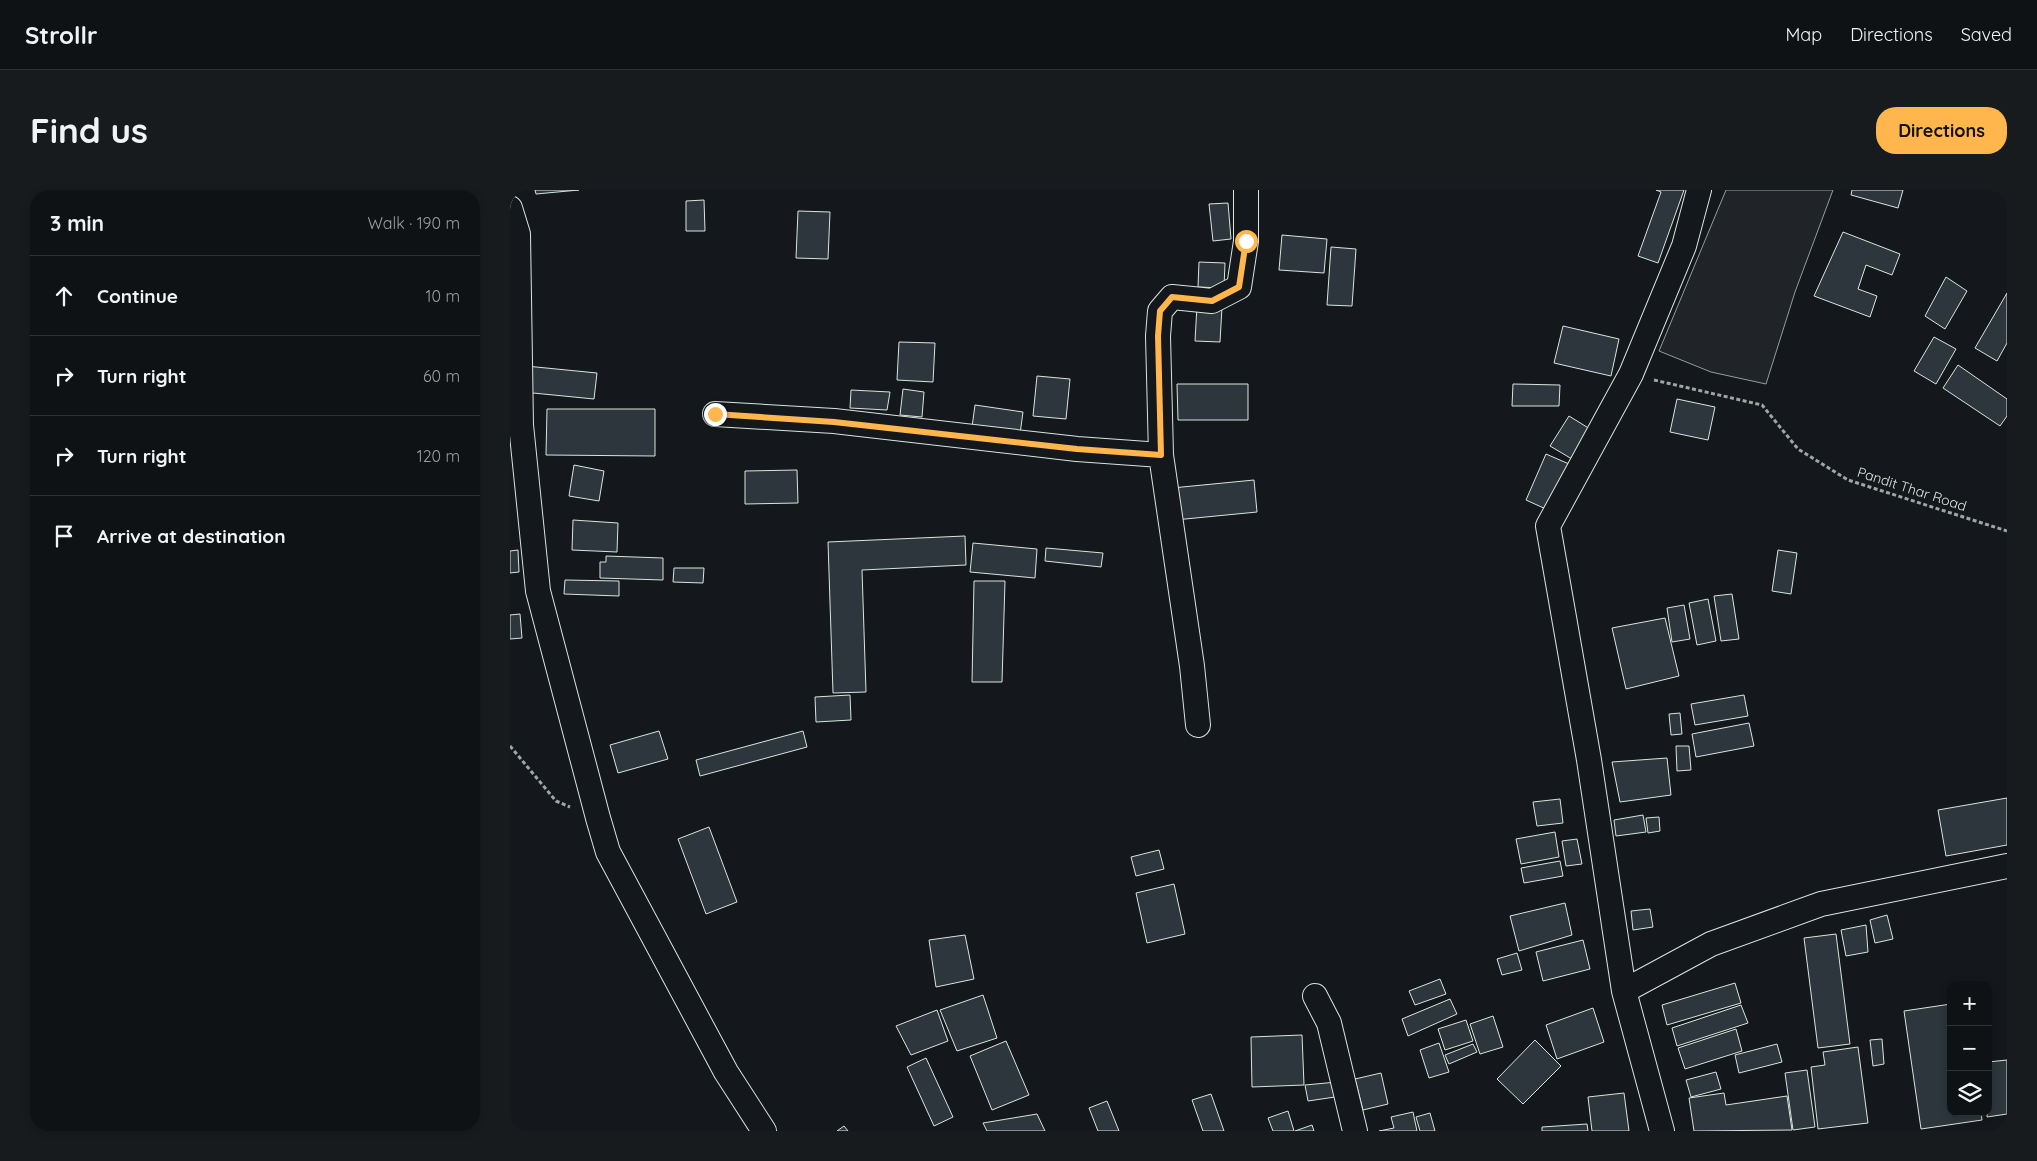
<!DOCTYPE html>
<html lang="en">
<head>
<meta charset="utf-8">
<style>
	:root { --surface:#0f1215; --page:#181b1e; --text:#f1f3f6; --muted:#9b9ea0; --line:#2f3234; --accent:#ffb74d }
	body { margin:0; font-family:Quicksand,sans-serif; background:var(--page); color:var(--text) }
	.controls { position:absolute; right:15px; bottom:15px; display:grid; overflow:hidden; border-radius:10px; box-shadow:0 2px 8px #0003 }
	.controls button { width:45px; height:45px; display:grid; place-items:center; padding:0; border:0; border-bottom:1px solid var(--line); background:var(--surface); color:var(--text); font:25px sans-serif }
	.stop { position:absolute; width:15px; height:15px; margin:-11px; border:4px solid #ffb74d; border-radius:50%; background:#fff }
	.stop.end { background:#ffb74d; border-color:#fff; box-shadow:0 1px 5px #0008 }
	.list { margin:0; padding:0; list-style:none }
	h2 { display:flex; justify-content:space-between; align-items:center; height:65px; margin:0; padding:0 20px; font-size:21px }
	h2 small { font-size:16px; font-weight:400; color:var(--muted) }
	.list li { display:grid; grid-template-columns:32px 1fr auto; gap:15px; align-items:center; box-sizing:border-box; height:80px; padding:0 20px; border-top:1px solid var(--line) }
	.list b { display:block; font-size:19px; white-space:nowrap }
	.list em { font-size:16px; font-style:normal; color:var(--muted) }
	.icon { flex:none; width:28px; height:28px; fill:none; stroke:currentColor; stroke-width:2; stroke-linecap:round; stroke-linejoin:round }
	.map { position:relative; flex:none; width:1497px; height:941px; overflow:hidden; border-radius:20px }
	header { display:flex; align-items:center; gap:30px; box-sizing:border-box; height:70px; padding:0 25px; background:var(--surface); border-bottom:1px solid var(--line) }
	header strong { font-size:24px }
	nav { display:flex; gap:28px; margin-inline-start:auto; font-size:18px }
	.intro { display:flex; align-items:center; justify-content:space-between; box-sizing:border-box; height:120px; padding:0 30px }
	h1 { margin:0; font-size:35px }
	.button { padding:12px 22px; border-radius:20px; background:var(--accent); color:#111; font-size:18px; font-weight:700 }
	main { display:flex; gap:30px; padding:0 30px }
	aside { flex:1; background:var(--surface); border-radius:20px; box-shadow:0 2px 8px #0003 }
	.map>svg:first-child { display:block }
	.green { fill:#202428; stroke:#939e99 }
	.building { fill:#2c363c; stroke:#d8e6dc }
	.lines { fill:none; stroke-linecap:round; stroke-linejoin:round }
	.minor-casing { stroke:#d8e6dc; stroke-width:26 }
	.path { stroke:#9da8a2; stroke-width:3; stroke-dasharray:4 2.5; stroke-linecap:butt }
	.minor { stroke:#14181c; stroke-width:24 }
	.route { stroke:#ffb74d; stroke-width:6 }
	.labels { text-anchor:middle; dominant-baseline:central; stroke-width:4; stroke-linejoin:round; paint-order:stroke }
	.street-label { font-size:14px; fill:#d8e6dc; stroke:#14181c }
</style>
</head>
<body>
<header>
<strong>Strollr</strong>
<nav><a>Map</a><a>Directions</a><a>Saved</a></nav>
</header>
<div class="intro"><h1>Find us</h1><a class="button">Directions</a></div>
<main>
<aside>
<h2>3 min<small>Walk · 190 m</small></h2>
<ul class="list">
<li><svg class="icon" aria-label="ahead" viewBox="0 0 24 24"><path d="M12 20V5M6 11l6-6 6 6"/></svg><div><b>Continue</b></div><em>10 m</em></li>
<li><svg class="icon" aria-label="right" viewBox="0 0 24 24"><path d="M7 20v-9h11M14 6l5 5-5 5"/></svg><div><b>Turn right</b></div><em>60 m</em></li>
<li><svg class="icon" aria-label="right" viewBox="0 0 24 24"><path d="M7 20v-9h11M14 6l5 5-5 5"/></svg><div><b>Turn right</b></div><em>120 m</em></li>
<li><svg class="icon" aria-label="arrive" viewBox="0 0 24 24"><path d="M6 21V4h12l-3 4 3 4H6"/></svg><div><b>Arrive at destination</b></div></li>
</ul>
</aside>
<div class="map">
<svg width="1497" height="941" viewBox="0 0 1497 941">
	<rect width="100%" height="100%" fill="#14181c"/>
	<!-- green -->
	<path class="green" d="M1216,0H1323L1285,102L1256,194L1201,182L1149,161Z"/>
	<!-- building -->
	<path class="building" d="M25,0H69L26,4Z
		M1146,0H1174L1148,73L1128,66L1151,2Z
		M1342,0H1393L1388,18L1341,5Z
		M194,10L195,41H176V11Z
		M718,13L721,49L703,51L699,14Z
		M288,21L320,22L318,69L286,68Z
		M1333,42L1390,64L1382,85L1356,75L1348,99L1367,106L1360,127L1304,106Z
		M772,45L817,49L814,83L769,80Z
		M821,57L846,59L842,116L817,115Z
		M689,72L715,73L714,98L688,97Z
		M1436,87L1457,101L1435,139L1415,126Z
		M1497,103V153L1487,171L1465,158Z
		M687,116L712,117L710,152L685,151Z
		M1053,136L1109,149L1101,186L1044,173Z
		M1424,147L1446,159L1426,194L1404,181Z
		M389,152L425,153L423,192L387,190Z
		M1448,175L1497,209V226L1490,236L1433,198Z
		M16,176L87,183L84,209L13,202Z
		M527,186L560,189L556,229L523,226Z
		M667,194H738V230H668Z
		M1003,194L1050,195L1049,216H1002Z
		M393,199L414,202L412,227L390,225Z
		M341,200L380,202L377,220L340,218Z
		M1167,209L1205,217L1198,250L1160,242Z
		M465,215L513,222L510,244L462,237Z
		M37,219H145V266L36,265Z
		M1059,226L1080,239L1062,269L1040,256Z
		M1036,264L1059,274L1038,320L1016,310Z
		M64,275L94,281L89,311L59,306Z
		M287,280L288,313L235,314V281Z
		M744,290L747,322L665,330L662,298Z
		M63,330L108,333L107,362L62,360Z
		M455,346L456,375L352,380L356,502L323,503L318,352Z
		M463,353L527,359L525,388L460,382Z
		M536,358L593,363L591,377L535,371Z
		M8,360L9,382L0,383V361Z
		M1268,360L1287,363L1281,404L1262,401Z
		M96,366L153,368V390L90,388V372H96Z
		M164,378H194L193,393L163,392Z
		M55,390L109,391V406L54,404Z
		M464,391H495L492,492H462Z
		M1222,404L1229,449L1211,451L1204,406Z
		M1198,409L1206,451L1187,455L1179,413Z
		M1174,415L1180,449L1162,452L1157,418Z
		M10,424L12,448L0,449V425Z
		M1155,428L1169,486L1116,499L1102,438Z
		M340,505L341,530L306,532L305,507Z
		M1234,505L1238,526L1185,535L1181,514Z
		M1170,523L1172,544L1161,545L1159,524Z
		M1239,533L1244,556L1186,567L1182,544Z
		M149,541L158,569L108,583L100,555Z
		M293,541L297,557L190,586L186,570Z
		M1166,556H1179L1181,580L1167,581Z
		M1157,568L1161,605L1110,612L1102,572Z
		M1497,608V655L1436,666L1428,620Z
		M1050,609L1053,633L1027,636L1023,612Z
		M1133,625L1136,642L1106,646L1104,630Z
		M1149,627L1150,641L1138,643L1136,628Z
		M199,637L227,712L196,724L168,649Z
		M1045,642L1049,667L1011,674L1006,649Z
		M1067,649L1072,674L1056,676L1052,651Z
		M649,660L654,679L626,686L621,667Z
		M1050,671L1053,686L1014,693L1011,678Z
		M664,694L675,744L637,753L626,703Z
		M1055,713L1062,745L1009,761L1000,726Z
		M1140,719L1143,737L1123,740L1121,721Z
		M1377,725L1383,749L1365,753L1360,730Z
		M1356,735L1358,762L1336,766L1331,740Z
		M1326,744L1340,854L1308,858L1294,748Z
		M455,745L464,789L426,797L419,750Z
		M1073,750L1080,779L1033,791L1026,762Z
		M1007,763L1012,780L992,785L987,769Z
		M930,789L936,804L905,815L899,801Z
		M1225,793L1231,813L1157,835L1152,815Z
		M473,805L487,848L447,861L430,820Z
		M940,809L947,824L898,846L892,829Z
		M1441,814V922H1471L1472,930L1411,939L1394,821Z
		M1231,815L1238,833L1167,856L1162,838Z
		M1083,818L1094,852L1047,869L1036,835Z
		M427,820L438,851L401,865L386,836Z
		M983,826L993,857L970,864L960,834Z
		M956,830L963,851L935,860L928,839Z
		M1226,839L1232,861L1175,879L1168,858Z
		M792,845L794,895L742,897L741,847Z
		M1372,849L1374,874L1363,876L1360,850Z
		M1025,850L1051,876L1013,914L987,889Z
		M496,851L519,905L482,920L460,866Z
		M929,853L939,882L919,888L910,860Z
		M963,854L967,862L939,874L935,865Z
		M1267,854L1272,872L1229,883L1225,865Z
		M1348,857L1358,933L1308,939L1301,877L1315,875L1313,862Z
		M416,868L443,927L424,936L397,877Z
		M1497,870V924L1477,927L1478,872Z
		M1297,880L1305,937L1283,940L1275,883Z
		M1206,882L1211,899L1181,907L1176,890Z
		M871,883L878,914L853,920L845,889Z
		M827,892L832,906L798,911L795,895Z
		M1114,903L1119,941H1082L1078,907Z
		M1214,903L1216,915L1277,906L1282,940L1184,941L1179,908Z
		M701,904L714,941H693L682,910Z
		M597,911L609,941H588L579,918Z
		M778,921L784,941H763L758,928Z
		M903,922L907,941H869L884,938L881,927Z
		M920,923L925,941H910L906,927Z
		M527,924L535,941H477L473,933Z
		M1077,934L1078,941H1032V937Z
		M802,935L804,941H785Z
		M334,936L338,941H327Z"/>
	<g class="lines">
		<defs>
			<path id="minor" d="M0,18L8,44L11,235L28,401L88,628L98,662L216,882L254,941
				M205,224L324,231L567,259L651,265
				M688,535L682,476L651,265L648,146L650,121L662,107L702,111L729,97L736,51V0
				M1114,801L1201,754L1311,714L1497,676
				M805,806L819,833L845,941
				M1152,941L1114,801L1079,570L1038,336L1121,184L1174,56L1189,0"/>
		</defs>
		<!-- minor casing -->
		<use href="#minor" class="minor-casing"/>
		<!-- path -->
		<path class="path" d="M1144,190L1252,215L1288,259L1338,290L1497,341
			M0,556L46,611L60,617"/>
		<!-- minor -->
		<use href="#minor" class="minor"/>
	</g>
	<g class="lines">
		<!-- route -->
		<path class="route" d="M205,224L324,232L567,259L651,265L648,146L650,121L662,107L702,111L729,97L736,51"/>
	</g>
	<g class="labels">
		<!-- street labels -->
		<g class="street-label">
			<text transform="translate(1402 299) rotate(18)">Pandit Thar Road</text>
		</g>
	</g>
</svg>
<div class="controls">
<button>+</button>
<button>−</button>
<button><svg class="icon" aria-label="layers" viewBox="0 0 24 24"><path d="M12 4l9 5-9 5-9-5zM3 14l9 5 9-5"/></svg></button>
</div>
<div class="stop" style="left:736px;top:51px"></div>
<div class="stop end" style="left:205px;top:224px"></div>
</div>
</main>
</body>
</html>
